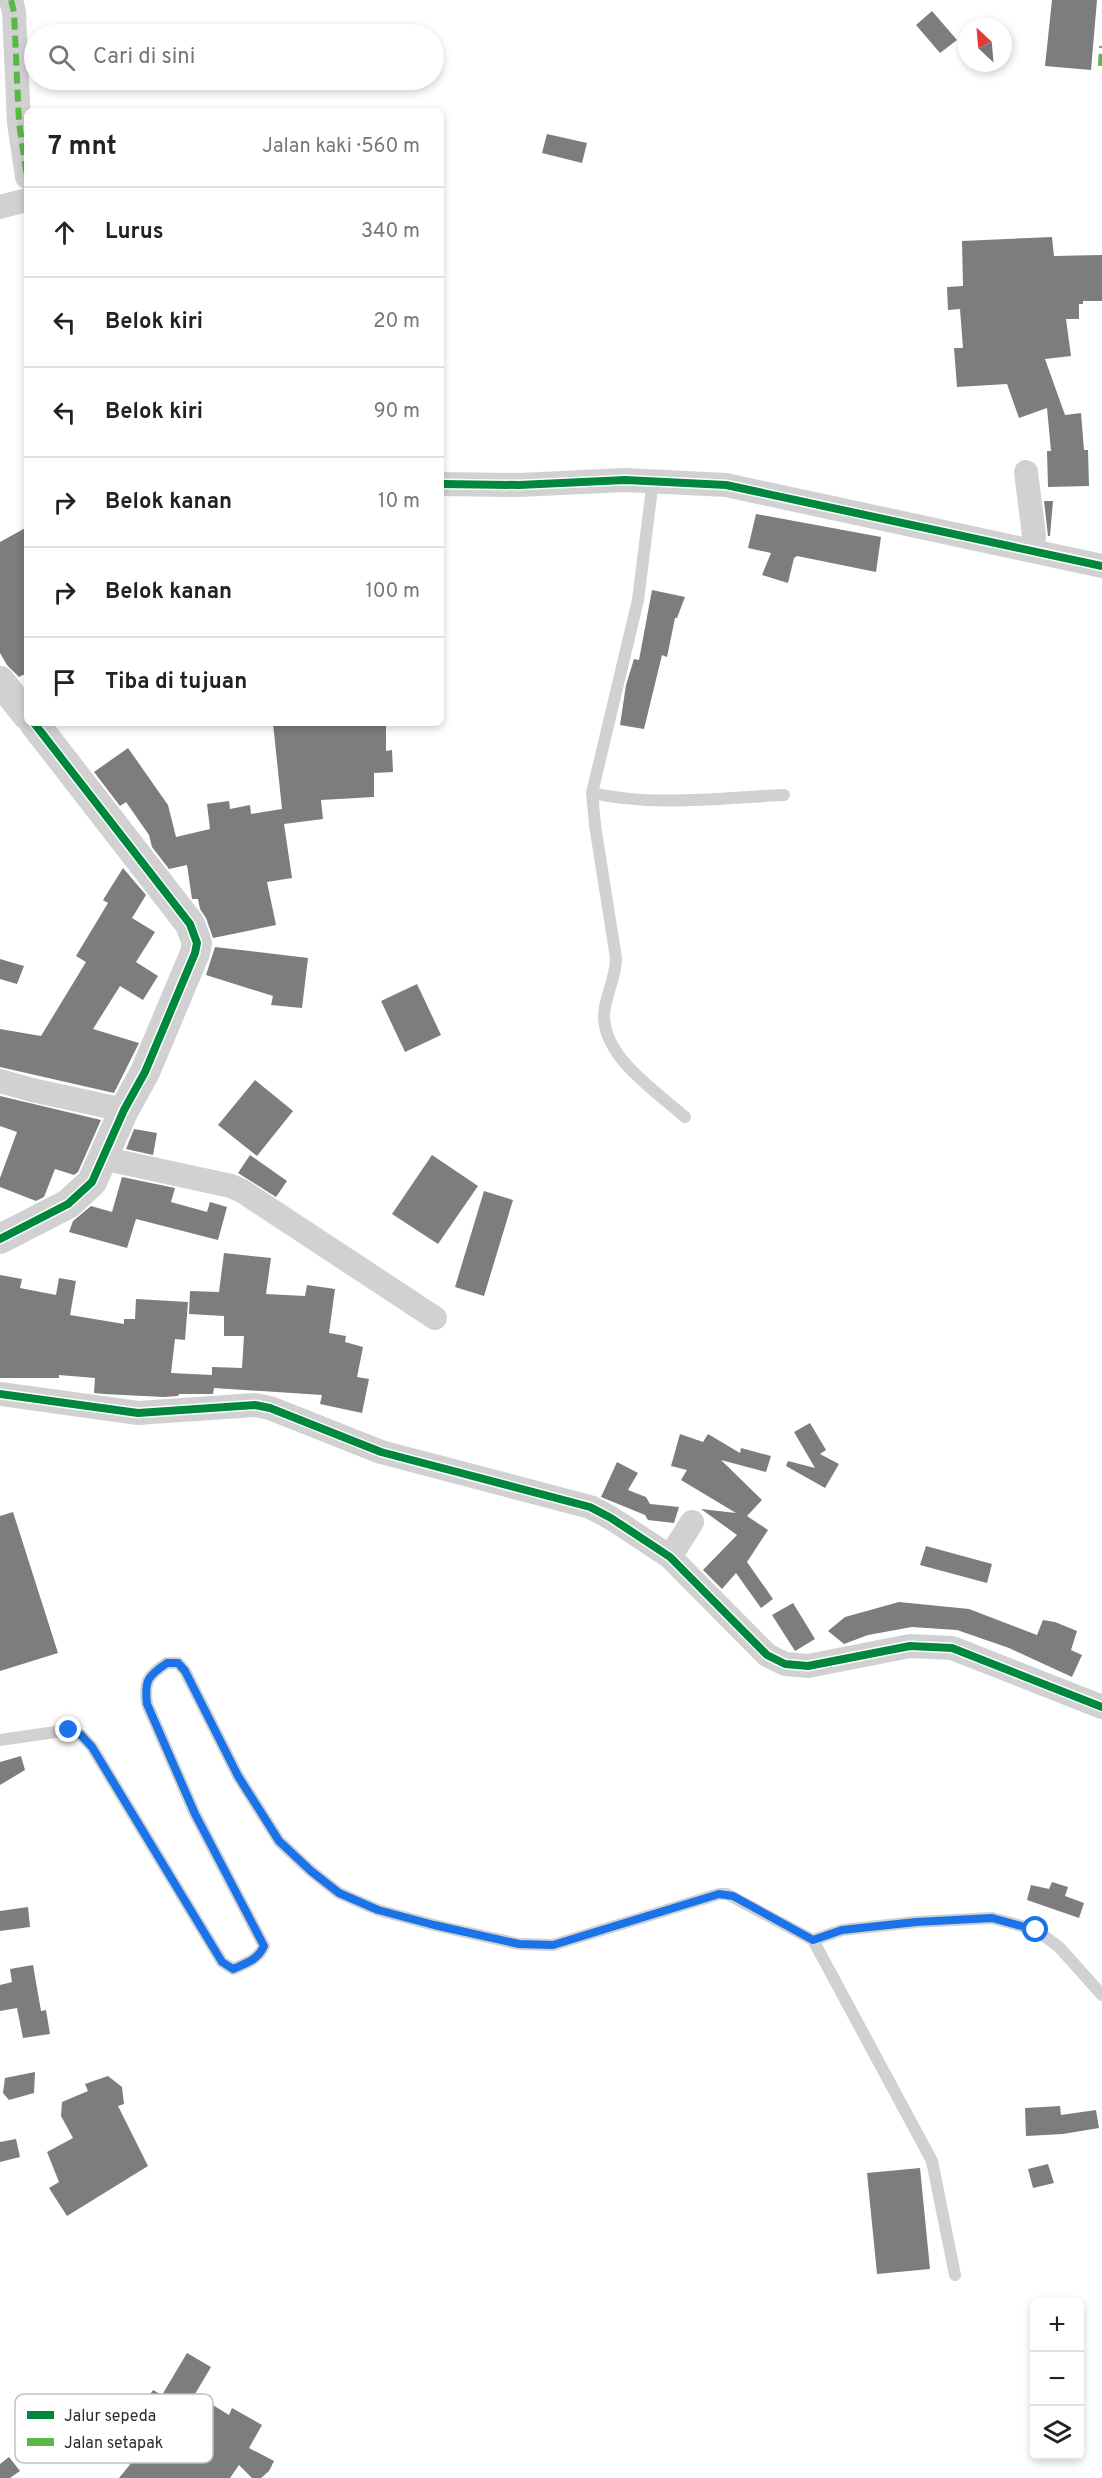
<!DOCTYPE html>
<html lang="id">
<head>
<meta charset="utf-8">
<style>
	:root { --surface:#fff; --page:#f6f6f6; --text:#222; --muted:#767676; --line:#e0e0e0 }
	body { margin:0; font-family:Overpass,sans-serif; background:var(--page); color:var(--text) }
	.controls { position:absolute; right:18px; bottom:18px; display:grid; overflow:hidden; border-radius:9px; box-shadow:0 3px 9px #0003 }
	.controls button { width:54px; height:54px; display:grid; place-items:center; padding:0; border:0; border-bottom:2px solid var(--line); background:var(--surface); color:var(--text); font:30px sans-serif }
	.compass { position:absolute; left:958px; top:18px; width:54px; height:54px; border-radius:50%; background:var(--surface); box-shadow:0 3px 9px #0003; rotate:334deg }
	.stop { position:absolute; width:18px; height:18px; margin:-14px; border:4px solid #1a73e8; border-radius:50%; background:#fff }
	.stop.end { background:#1a73e8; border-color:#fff; box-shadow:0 2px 6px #0008 }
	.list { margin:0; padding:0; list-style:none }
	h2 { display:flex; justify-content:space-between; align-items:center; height:78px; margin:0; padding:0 24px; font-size:26px }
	h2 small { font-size:20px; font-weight:400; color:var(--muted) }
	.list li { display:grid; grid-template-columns:39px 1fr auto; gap:18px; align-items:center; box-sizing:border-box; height:90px; padding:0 24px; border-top:2px solid var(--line) }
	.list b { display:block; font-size:22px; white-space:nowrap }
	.list em { font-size:20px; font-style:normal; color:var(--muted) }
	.icon { flex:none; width:33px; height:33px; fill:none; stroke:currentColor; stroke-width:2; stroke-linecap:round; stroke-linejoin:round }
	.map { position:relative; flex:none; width:1102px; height:2478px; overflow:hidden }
	.search { position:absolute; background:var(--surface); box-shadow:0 3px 9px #0003; left:24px; top:24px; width:420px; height:66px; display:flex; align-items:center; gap:15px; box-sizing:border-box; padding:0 21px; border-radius:33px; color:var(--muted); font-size:22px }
	.panel { position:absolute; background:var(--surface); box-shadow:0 3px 9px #0003; left:24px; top:108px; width:420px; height:618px; border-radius:9px }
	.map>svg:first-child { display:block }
	.building { fill:#7d7d7d }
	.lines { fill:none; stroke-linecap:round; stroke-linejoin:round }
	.service { stroke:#d1d1d1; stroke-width:12 }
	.minor { stroke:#d1d1d1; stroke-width:24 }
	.tertiary { stroke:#d1d1d1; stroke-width:30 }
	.quiet { stroke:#58b947; stroke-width:6; stroke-dasharray:12 6; stroke-linecap:butt }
	.cycleway-casing { stroke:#fff; stroke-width:11 }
	.cycleway { stroke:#00873e; stroke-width:8 }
	.route { stroke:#1a73e8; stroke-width:8 }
	.key { fill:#fff; stroke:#c0c0c0; stroke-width:1.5 }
	.key-label { font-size:16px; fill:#2c2c2c }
</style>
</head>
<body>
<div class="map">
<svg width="1102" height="2478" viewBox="0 0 1102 2478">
	<rect width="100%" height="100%" fill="#fff"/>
	<!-- building -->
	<path class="building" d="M1052,0H1097L1091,70L1045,66Z
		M932,11L957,40L940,53L916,25Z
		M547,134L587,143L582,163L542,153Z
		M1052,237L1054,256L1102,255V301H1083V304H1079V319H1066L1071,356L1045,359L1065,415L1081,413L1084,450H1088L1089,486L1048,487L1047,451H1051L1047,408L1019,418L1007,384L957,387L954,348H963L960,309L948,310L947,287L963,286L962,241Z
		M1044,501H1053L1050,536H1048Z
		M756,514L881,537L876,572L797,556L794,558L788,583L762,575L771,553L748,548Z
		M27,527V673L19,677L7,665L0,653V542Z
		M652,590L685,597L677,618H675L667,657L662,655L644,729L620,725L626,685L634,659L639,660Z
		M273,723H386V751L392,750L393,772L374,773V797L321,800L323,819L284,824L292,878L267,882L276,925L213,938L206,918L200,909L198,899H192L187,865L169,869L152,847L149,835L126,802L120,806L94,772L128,748L168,805L176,837L210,829L207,804L229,801L230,809L250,805L251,814L282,809Z
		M123,868L146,895L132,918L155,932L136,962L158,976L143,1000L120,986L93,1029L139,1043L114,1093L0,1067V1029L41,1036L86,962L76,956L108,903L103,900Z
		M215,947L308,958L302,1008L271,1005L273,996L206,975Z
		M0,959L24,966L17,984L0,979Z
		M417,984L441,1035L405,1052L381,1001Z
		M255,1080L293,1111L257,1156L218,1125Z
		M0,1096L101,1120L78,1172L74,1175L55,1169L44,1197L36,1201L0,1187V1178L17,1132L0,1126Z
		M134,1129L157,1133L153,1155L126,1149Z
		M250,1155L287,1181L276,1197L238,1173Z
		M432,1155L478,1186L438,1244L392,1214Z
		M122,1177L175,1188L171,1202L207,1212L210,1202L227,1207L218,1240L136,1219L127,1248L69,1232L73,1221L91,1206L112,1212Z
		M484,1191L513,1200L484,1296L455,1287Z
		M224,1253L271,1258L266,1294L305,1296L307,1285L335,1289L329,1333L346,1336L345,1342L363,1347L357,1377L369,1379L362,1413L320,1404L322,1395L214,1388L213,1394H179L178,1396L163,1397L104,1394L94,1393L95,1378L59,1375V1378H0V1275L22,1279L20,1288L56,1295L59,1278L76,1281L70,1315L124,1324V1319H135L136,1299L188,1302L185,1340L175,1339L171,1373L212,1375V1367L242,1368L244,1336H224V1316L189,1314L190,1291L219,1292Z
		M810,1423L826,1450L820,1454L839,1464L825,1488L786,1466L788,1461L815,1468L794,1432Z
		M680,1434L703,1442L708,1434L740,1453L741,1448L771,1456L766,1472L721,1460L762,1500L747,1516L768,1530L747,1562L773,1599L761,1608L736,1573L722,1589L703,1570L737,1535L701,1509L736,1513L681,1480L687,1470L671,1466Z
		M617,1462L638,1473L628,1490L646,1497L650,1504L679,1507L674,1523L648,1520L645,1515L601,1497Z
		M13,1512L58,1653L0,1671V1516Z
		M926,1546L992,1564L987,1583L920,1565Z
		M899,1602L969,1609L1037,1635L1043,1620L1055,1622L1077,1631L1071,1650L1082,1655L1072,1677L1009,1648L957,1630L912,1627L868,1635L844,1644L828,1631L845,1617Z
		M793,1603L815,1639L795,1651L772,1615Z
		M21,1756L25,1770L0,1785V1762Z
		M1052,1882L1068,1887L1065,1896L1084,1903L1079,1918L1027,1900L1031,1885L1049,1889Z
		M28,1907L30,1927L0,1931V1911Z
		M33,1965L41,2011L46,2010L50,2034L23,2038L17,2008L0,2011V1985L12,1982L10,1969Z
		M35,2072L34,2093L9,2100L3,2093L5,2078Z
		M108,2076L122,2087L124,2104L118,2106L148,2166L67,2216L49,2188L59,2182L47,2152L73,2138L61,2116L62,2102L88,2091L85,2084Z
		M1060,2106L1061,2115L1096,2110L1099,2128L1063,2134L1026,2136L1025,2108Z
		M16,2139L20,2157L0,2162V2142Z
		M1048,2164L1054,2183L1033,2188L1028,2169Z
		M920,2168L930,2269L877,2274L867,2173Z
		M187,2353L211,2367L195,2394L229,2415L232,2408L262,2425L249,2448L274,2461L269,2471L261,2478H252L239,2465L230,2478H119L141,2451L157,2424L138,2412L153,2390L162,2395Z
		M9,2457L20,2471L10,2478H0V2464Z"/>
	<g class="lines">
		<!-- service -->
		<path class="service" d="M653,480L638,600L592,793L595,825L616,958C616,976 608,990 605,1007C596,1053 656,1091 685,1117
			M592,793C654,807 721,798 784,795
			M0,1740L69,1730L81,1735L92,1747L222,1962L233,1969C246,1963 258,1960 264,1946L195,1814L147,1704C144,1680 148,1676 167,1663H178L185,1671L238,1776L279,1841L311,1871L339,1893L378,1910L434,1925L519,1944L553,1945L719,1894H727L813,1940L932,2161L955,2275
			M813,1940L842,1930L916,1922L992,1918L1036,1930L1059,1947L1102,1995"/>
		<!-- minor -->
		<path class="minor" d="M11,0L14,12L19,123L27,177
			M0,207L27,200
			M1026,472L1034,535L1033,549
			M441,484L519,485L625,480L726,485L1102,566
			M0,1081L32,1090L124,1110
			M102,1158L231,1186L242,1191L435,1318
			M0,1394L138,1413L255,1405L270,1408L381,1452L590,1507L611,1518L670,1557L767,1655L785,1664L808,1666L910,1646L952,1648L1102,1707
			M670,1557L692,1522"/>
		<!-- tertiary -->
		<path class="tertiary" d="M0,681L27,715
			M0,1239L68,1204L92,1182L124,1110L145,1072L195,953L197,943L190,924L34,723"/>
		<!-- quiet -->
		<path class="quiet" d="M11,0L14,12L19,123L27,177
			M1101,66L1102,46"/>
		<defs>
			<path id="cycleway" d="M441,484L519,485L625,480L726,485L1102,566
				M0,1239L68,1204L92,1182L124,1110L145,1072L195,953L197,943L190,924L34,723
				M0,1394L138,1413L255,1405L270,1408L381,1452L590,1507L611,1518L670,1557L767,1655L785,1664L808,1666L910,1646L952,1648L1102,1707"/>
		</defs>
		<!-- cycleway casing -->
		<use href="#cycleway" class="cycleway-casing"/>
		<!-- cycleway -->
		<use href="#cycleway" class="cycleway"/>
	</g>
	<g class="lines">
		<!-- route -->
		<path class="route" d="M69,1730L81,1735L92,1747L222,1962L233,1969C246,1963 258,1960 264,1946L195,1814L147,1704C144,1680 148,1676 167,1663H178L185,1671L238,1776L279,1841L311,1871L339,1893L378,1910L434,1925L519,1944L553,1945L719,1894L733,1896L813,1940L842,1930L916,1922L992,1918L1036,1930"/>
	</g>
	<!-- legend -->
	<rect x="15" y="2394" width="198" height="69" rx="9" class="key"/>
	<rect x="27" y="2411" width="27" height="8" fill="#00873e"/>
	<rect x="27" y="2438" width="27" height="8" fill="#58b947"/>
	<g class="key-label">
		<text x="64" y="2421">Jalur sepeda</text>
		<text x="64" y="2448">Jalan setapak</text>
	</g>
</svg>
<div class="controls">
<button>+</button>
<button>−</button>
<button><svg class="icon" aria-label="layers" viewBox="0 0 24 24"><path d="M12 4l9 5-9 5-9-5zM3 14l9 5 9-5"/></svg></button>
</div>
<svg class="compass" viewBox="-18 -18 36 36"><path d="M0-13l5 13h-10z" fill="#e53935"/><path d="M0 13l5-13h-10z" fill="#767676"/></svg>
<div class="stop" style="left:1036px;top:1930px"></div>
<div class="stop end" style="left:69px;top:1730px"></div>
<div class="search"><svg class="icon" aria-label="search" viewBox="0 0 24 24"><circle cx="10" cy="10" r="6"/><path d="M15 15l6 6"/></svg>Cari di sini</div>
<section class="panel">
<h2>7 mnt<small>Jalan kaki · 560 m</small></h2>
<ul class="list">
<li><svg class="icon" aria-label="ahead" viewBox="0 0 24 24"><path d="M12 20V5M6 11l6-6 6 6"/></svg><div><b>Lurus</b></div><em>340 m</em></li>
<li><svg class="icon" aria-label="left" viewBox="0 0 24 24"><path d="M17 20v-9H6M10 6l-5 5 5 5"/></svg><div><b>Belok kiri</b></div><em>20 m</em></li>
<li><svg class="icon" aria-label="left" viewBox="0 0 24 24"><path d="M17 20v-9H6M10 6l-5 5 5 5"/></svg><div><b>Belok kiri</b></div><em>90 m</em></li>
<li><svg class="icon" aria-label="right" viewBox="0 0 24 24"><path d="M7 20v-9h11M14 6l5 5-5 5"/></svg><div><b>Belok kanan</b></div><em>10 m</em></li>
<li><svg class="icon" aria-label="right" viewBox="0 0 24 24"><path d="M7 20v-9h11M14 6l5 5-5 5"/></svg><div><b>Belok kanan</b></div><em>100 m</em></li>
<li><svg class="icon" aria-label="arrive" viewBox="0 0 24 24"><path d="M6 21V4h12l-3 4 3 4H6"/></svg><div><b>Tiba di tujuan</b></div></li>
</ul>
</section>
</div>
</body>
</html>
